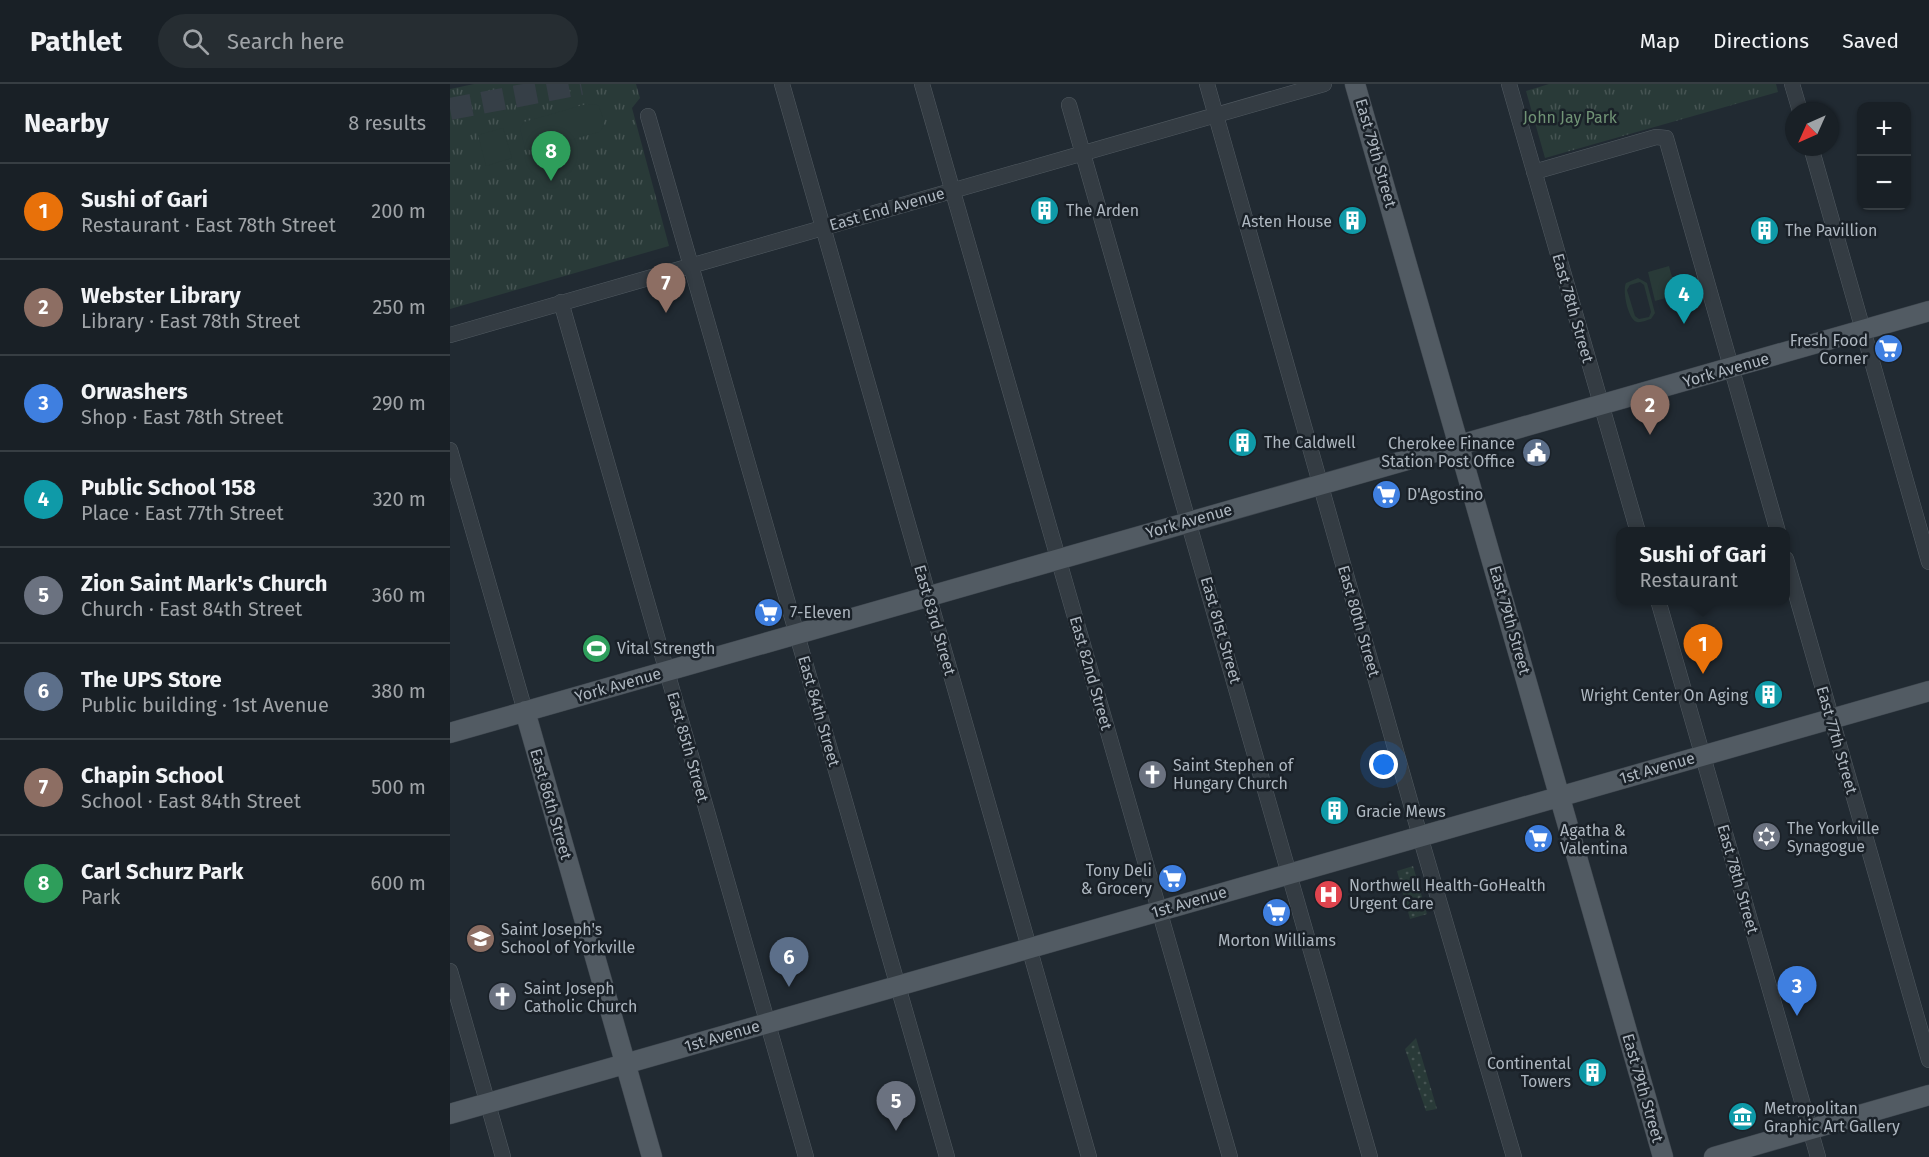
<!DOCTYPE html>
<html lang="en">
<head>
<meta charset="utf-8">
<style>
	:root { --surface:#192026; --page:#262d32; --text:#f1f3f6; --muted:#9fa3a7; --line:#373e43; --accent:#ea580c }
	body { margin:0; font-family:"Fira Sans",sans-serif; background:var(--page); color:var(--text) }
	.controls { position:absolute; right:18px; top:18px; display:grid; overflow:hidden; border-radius:12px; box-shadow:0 2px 4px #0004 }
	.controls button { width:54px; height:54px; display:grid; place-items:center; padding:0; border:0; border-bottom:2px solid var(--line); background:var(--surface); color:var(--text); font:30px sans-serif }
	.compass { position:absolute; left:1335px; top:18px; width:54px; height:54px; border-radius:50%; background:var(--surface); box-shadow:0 2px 4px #0004; rotate:225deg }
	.you { position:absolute; left:934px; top:681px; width:21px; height:21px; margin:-15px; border:4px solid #fff; border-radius:50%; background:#1a73e8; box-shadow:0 0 0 9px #1a73e833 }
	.badge { display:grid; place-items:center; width:39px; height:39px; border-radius:50%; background:var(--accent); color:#fff; font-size:20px; font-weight:700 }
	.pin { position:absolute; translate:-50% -50px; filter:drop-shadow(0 2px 3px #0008) }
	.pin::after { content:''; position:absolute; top:32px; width:21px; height:18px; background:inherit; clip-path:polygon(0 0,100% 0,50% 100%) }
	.popup { position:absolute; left:1166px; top:443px; width:174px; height:78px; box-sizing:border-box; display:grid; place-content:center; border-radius:12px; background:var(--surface); filter:drop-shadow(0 2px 4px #0005); font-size:20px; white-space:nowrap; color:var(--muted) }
	.popup b { font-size:22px; color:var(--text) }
	.popup::after { content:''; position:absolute; left:50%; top:100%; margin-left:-12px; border:12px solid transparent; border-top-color:var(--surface) }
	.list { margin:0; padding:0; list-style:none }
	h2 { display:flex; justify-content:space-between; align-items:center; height:78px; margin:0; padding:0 24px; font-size:26px }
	h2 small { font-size:20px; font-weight:400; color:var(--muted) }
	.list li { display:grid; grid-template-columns:39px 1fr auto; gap:18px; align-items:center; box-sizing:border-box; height:96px; padding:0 24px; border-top:2px solid var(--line) }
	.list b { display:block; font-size:22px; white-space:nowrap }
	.list p { margin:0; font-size:20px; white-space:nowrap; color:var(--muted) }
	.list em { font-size:20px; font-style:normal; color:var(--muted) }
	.icon { flex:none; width:33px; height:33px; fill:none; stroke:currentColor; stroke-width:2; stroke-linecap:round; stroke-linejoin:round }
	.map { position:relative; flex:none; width:1479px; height:1073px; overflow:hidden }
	header { display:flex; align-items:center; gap:36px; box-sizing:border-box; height:84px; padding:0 30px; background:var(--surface); border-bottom:2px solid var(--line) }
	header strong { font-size:28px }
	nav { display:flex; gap:33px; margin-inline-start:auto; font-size:21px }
	.search { width:420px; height:54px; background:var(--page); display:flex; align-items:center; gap:15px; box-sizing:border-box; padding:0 21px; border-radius:33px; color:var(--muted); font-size:22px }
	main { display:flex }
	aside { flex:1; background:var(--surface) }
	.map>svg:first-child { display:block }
	.grass { fill:url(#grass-dots) }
	.park { fill:url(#park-tufts) }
	.pitch { fill:#293a38; fill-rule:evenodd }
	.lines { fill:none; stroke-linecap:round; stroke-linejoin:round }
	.highway-tunnel { stroke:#363f47; stroke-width:22; stroke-dasharray:22 11; stroke-linecap:butt }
	.minor-casing { stroke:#515a61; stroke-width:16 }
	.major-casing { stroke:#3d454d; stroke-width:21 }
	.minor { stroke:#343c43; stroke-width:15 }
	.major { stroke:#525b63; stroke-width:20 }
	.labels { text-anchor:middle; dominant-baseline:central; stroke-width:5; stroke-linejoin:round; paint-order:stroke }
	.park-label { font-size:16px; fill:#709375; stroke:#1a2128 }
	.street-label { font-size:16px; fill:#aeb7c0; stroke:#1a2128 }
	.poi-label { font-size:16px; fill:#aeb7c0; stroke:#1a2128; text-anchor:start }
</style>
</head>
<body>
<header>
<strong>Pathlet</strong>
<div class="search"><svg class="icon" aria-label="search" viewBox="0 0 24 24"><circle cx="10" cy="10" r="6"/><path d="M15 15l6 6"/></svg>Search here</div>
<nav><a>Map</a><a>Directions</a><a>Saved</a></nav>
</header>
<main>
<aside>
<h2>Nearby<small>8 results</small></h2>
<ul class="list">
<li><span class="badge" style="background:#e8710a">1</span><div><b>Sushi of Gari</b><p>Restaurant · East 78th Street</p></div><em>200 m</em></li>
<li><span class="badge" style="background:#8d6e63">2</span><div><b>Webster Library</b><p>Library · East 78th Street</p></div><em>250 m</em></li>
<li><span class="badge" style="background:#3f7fe0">3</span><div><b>Orwashers</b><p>Shop · East 78th Street</p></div><em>290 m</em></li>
<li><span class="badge" style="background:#0f9aa8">4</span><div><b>Public School 158</b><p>Place · East 77th Street</p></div><em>320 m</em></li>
<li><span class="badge" style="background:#6b7280">5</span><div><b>Zion Saint Mark's Church</b><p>Church · East 84th Street</p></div><em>360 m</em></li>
<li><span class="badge" style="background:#5c6f8a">6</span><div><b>The UPS Store</b><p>Public building · 1st Avenue</p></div><em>380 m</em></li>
<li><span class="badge" style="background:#8d6e63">7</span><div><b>Chapin School</b><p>School · East 84th Street</p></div><em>500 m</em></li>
<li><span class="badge" style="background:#2e9e5b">8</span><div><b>Carl Schurz Park</b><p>Park</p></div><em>600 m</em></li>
</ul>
</aside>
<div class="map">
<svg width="1479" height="1073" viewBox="0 0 1479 1073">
	<defs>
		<pattern id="grass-dots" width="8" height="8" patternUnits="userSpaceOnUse" patternTransform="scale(1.5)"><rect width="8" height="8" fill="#293a38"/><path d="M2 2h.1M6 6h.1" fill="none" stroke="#465453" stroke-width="1.8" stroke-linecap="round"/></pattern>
		<pattern id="park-tufts" width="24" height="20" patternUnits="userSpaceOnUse" patternTransform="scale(1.5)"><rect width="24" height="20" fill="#293a38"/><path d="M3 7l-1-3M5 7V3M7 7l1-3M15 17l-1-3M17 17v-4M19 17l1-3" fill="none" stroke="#465453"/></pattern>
	</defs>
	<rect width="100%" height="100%" fill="#212a32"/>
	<!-- grass -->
	<path class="grass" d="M963,782L977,830L960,835L947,787Z
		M966,954L987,1025L976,1027L955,965Z"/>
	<!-- park -->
	<path class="park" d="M24,0H186L190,14L182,24L219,162L0,225V5Z
		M1099,0H1326L1328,8L1095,74L1076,7Z"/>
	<!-- pitch -->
	<path class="pitch" d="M145,20L149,22C151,30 158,41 149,48L82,67L75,64L70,44L74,38L133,21Z
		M53,44L62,74L36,82L28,51Z
		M1219,182L1227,211L1205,217L1198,188Z
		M1188,194L1197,199L1205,229L1201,235C1197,236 1191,239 1187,238C1178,236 1172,206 1176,199ZM1190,198L1194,201L1201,228L1199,233L1189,235L1185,232L1177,206L1180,201Z"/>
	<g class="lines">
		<!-- highway-tunnel -->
		<path class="highway-tunnel" d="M0,25L131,0"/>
		<defs>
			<path id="minor" d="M332,0L639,1073
				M472,0L780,1073
				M757,0L970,752L1064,1073
				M1059,0L1188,448
				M1342,0L1350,27
				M619,21L920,1073
				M198,32L497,1073
				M1361,63L1479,478
				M1084,88L1206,53L1216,54L1328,448
				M111,218L356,1073
				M0,251L874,0
				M0,366L75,627
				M1336,475L1479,976
				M1208,516L1368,1073
				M0,887L53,1073"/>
			<path id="major" d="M905,0L1213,1073
				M75,627L202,1073
				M0,649L1479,227
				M0,1030L1479,607
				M1264,1073L1479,1011"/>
		</defs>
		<!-- minor casing -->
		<use href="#minor" class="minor-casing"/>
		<!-- major casing -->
		<use href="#major" class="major-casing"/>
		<!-- minor -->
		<use href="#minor" class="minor"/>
		<!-- major -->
		<use href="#major" class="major"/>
	</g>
	<!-- icons -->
	<defs>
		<symbol id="building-disc" viewBox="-11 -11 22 22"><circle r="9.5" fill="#0f9aa8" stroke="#1a2128"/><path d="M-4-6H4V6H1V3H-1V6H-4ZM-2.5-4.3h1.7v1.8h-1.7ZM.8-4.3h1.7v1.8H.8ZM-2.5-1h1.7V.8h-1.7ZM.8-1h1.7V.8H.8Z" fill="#fff"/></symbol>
		<symbol id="supermarket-disc" viewBox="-11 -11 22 22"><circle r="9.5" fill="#3f7fe0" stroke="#1a2128"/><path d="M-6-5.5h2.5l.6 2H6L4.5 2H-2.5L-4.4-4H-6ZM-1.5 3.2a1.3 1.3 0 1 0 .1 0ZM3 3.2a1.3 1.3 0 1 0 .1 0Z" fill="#fff"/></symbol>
		<symbol id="civic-disc" viewBox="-11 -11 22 22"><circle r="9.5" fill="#5c6f8a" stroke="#1a2128"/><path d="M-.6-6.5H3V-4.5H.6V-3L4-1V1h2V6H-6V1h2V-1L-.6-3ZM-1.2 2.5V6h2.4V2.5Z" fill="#fff"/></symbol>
		<symbol id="stadium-disc" viewBox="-11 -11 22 22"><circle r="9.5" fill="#2e9e5b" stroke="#1a2128"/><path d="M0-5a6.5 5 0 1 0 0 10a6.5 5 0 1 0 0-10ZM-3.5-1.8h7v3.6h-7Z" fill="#fff"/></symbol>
		<symbol id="church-disc" viewBox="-11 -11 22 22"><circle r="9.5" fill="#6b7280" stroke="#1a2128"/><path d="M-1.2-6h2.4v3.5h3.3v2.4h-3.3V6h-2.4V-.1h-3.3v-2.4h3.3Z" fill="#fff"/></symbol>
		<symbol id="synagogue-disc" viewBox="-11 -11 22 22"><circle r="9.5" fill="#6b7280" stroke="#1a2128"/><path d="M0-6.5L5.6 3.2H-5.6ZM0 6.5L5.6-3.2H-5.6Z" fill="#fff"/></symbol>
		<symbol id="hospital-disc" viewBox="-11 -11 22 22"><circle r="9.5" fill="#e0444e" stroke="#1a2128"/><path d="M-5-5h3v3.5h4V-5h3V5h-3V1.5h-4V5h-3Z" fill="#fff"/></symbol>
		<symbol id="school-disc" viewBox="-11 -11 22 22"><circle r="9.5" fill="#8d6e63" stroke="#1a2128"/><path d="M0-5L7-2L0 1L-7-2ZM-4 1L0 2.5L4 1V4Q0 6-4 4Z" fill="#fff"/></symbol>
		<symbol id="museum-disc" viewBox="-11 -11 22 22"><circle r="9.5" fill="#0f9aa8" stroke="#1a2128"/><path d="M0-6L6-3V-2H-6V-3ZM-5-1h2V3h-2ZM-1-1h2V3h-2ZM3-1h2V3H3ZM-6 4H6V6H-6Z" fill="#fff"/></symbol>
	</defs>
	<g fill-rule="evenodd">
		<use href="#building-disc" x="578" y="110" width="33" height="33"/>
		<use href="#building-disc" x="886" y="120" width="33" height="33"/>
		<use href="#building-disc" x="1298" y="130" width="33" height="33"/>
		<use href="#supermarket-disc" x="1422" y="248" width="33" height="33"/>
		<use href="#building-disc" x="776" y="342" width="33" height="33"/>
		<use href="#civic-disc" x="1070" y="352" width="33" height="33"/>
		<use href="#supermarket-disc" x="920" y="394" width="33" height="33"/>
		<use href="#supermarket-disc" x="302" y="512" width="33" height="33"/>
		<use href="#stadium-disc" x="130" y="548" width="33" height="33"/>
		<use href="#building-disc" x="1302" y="594" width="33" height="33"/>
		<use href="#church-disc" x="686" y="674" width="33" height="33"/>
		<use href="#building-disc" x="868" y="710" width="33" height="33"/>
		<use href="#synagogue-disc" x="1300" y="736" width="33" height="33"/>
		<use href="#supermarket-disc" x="1072" y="738" width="33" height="33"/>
		<use href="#supermarket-disc" x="706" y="778" width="33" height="33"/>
		<use href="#hospital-disc" x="862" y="794" width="33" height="33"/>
		<use href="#supermarket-disc" x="810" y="812" width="33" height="33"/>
		<use href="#school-disc" x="14" y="838" width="33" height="33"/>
		<use href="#church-disc" x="36" y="896" width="33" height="33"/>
		<use href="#building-disc" x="1126" y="972" width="33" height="33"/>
		<use href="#museum-disc" x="1276" y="1016" width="33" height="33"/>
	</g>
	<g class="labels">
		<!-- park labels -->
		<g class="park-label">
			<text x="1120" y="33">John Jay Park</text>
		</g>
		<!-- street labels -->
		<g class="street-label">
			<text transform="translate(926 69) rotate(74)">East 79th Street</text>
			<text transform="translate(437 125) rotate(-16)">East End Avenue</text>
			<text transform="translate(1123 224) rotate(74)">East 78th Street</text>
			<text transform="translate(1276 286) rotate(-16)">York Avenue</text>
			<text transform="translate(739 437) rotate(-16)">York Avenue</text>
			<text transform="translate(485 536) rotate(74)">East 83rd Street</text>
			<text transform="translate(1060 536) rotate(74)">East 79th Street</text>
			<text transform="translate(909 537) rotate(74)">East 80th Street</text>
			<text transform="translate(771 546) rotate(74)">East 81st Street</text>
			<text transform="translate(641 589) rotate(74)">East 82nd Street</text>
			<text transform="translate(168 601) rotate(-16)">York Avenue</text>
			<text transform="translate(369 627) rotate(74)">East 84th Street</text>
			<text transform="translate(1387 656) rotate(74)">East 77th Street</text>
			<text transform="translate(238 663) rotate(74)">East 85th Street</text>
			<text transform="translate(1207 684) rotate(-16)">1st Avenue</text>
			<text transform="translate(101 720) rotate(74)">East 86th Street</text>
			<text transform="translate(1288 795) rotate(74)">East 78th Street</text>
			<text transform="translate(739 818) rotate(-16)">1st Avenue</text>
			<text transform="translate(272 952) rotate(-16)">1st Avenue</text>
			<text transform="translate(1193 1004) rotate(74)">East 79th Street</text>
		</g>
		<!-- poi labels -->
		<g class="poi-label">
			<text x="616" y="126">The Arden</text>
			<text x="882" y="137" text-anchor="end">Asten House</text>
			<text x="1335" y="146">The Pavillion</text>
			<text x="1418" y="256" text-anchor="end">Fresh Food<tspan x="1418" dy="18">Corner</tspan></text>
			<text x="814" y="358">The Caldwell</text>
			<text x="1065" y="359" text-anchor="end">Cherokee Finance<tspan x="1065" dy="18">Station Post Office</tspan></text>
			<text x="957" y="410">D'Agostino</text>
			<text x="340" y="528">7-Eleven</text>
			<text x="167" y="564">Vital Strength</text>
			<text x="1298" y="611" text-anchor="end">Wright Center On Aging</text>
			<text x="723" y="681">Saint Stephen of<tspan x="723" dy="18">Hungary Church</tspan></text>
			<text x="906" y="727">Gracie Mews</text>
			<text x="1337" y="744">The Yorkville<tspan x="1337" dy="18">Synagogue</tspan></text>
			<text x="1110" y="746">Agatha &amp;<tspan x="1110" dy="18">Valentina</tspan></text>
			<text x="702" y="786" text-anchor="end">Tony Deli<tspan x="702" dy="18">&amp; Grocery</tspan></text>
			<text x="899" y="801">Northwell Health-GoHealth<tspan x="899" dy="18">Urgent Care</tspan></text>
			<text x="51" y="845">Saint Joseph's<tspan x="51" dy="18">School of Yorkville</tspan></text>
			<text x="827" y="856" text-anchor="middle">Morton Williams</text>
			<text x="74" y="904">Saint Joseph<tspan x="74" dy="18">Catholic Church</tspan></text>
			<text x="1121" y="979" text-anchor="end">Continental<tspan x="1121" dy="18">Towers</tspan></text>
			<text x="1314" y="1024">Metropolitan<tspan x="1314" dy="18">Graphic Art Gallery</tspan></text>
		</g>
	</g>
</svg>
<div class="controls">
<button>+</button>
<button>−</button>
</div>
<svg class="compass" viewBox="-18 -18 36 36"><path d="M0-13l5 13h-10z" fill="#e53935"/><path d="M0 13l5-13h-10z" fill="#9fa3a7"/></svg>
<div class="you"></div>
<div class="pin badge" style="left:1253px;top:590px;background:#e8710a">1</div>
<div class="popup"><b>Sushi of Gari</b>Restaurant</div>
<div class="pin badge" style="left:1200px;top:351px;background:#8d6e63">2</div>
<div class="pin badge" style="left:1347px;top:932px;background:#3f7fe0">3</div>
<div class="pin badge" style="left:1234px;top:240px;background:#0f9aa8">4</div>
<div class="pin badge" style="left:446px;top:1047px;background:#6b7280">5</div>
<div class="pin badge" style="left:339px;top:903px;background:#5c6f8a">6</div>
<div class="pin badge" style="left:216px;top:229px;background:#8d6e63">7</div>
<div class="pin badge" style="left:101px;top:97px;background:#2e9e5b">8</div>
</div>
</main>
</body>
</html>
